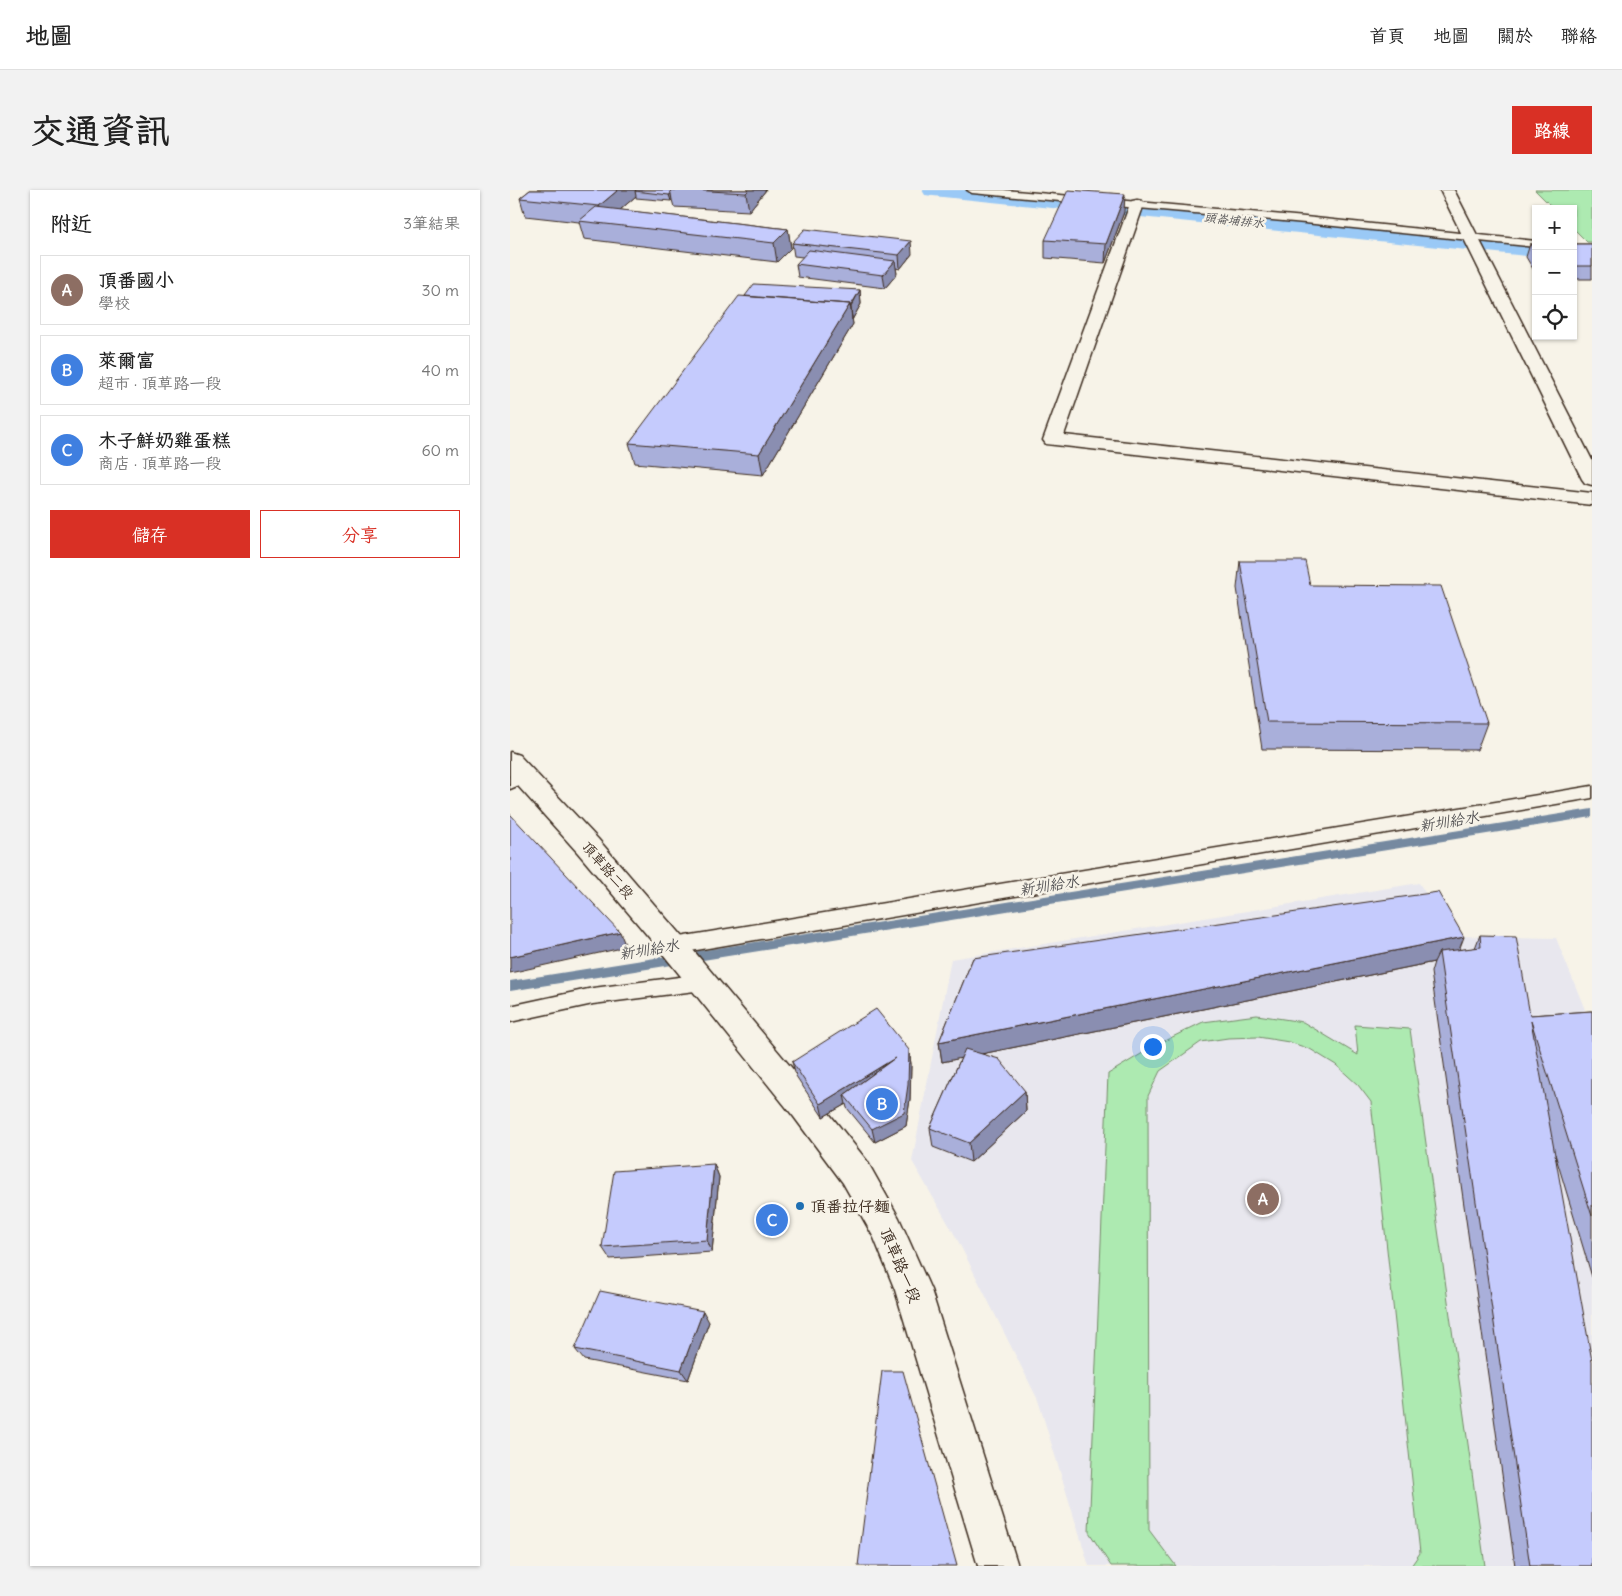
<!DOCTYPE html>
<html lang="zh-TW">
<head>
<meta charset="utf-8">
<style>
	:root { --surface:#fff; --page:#f2f2f2; --text:#222; --muted:#767676; --line:#e0e0e0; --accent:#d93025 }
	body { margin:0; font-family:Delius,"LXGW WenKai TC",sans-serif; background:var(--page); color:var(--text) }
	.controls { position:absolute; right:15px; top:15px; display:grid; overflow:hidden; border-radius:0px; box-shadow:0 1px 4px #0004 }
	.controls button { width:45px; height:45px; display:grid; place-items:center; padding:0; border:0; border-bottom:1px solid var(--line); background:var(--surface); color:var(--text); font:25px sans-serif }
	.you { position:absolute; left:642px; top:856px; width:18px; height:18px; margin:-12px; border:4px solid #fff; border-radius:50%; background:#1a73e8; box-shadow:0 0 0 8px #1a73e833 }
	.badge { display:grid; place-items:center; width:32px; height:32px; border-radius:50%; background:var(--accent); color:#fff; font-size:16px; font-weight:700 }
	.pin { position:absolute; translate:-50% -50%; border:2px solid #fff; box-shadow:0 1px 5px #0006 }
	.list { margin:0; padding:0; list-style:none }
	h2 { display:flex; justify-content:space-between; align-items:center; height:65px; margin:0; padding:0 20px; font-size:21px }
	h2 small { font-size:16px; font-weight:400; color:var(--muted) }
	.list li { display:grid; grid-template-columns:32px 1fr auto; gap:15px; align-items:center; box-sizing:border-box; height:70px; margin:0 10px 10px; padding:0 10px; border:1px solid var(--line); border-radius:0px }
	.list b { display:block; font-size:19px; white-space:nowrap }
	.list p { margin:0; font-size:16px; white-space:nowrap; color:var(--muted) }
	.list em { font-size:16px; font-style:normal; color:var(--muted) }
	.actions { display:flex; gap:10px; padding:15px 20px }
	.actions a { flex:1; padding:11px 0; border:1px solid var(--accent); border-radius:0px; text-align:center; font-size:18px; color:var(--accent) }
	.actions .main { background:var(--accent); color:#fff }
	.icon { flex:none; width:28px; height:28px; fill:none; stroke:currentColor; stroke-width:2; stroke-linecap:round; stroke-linejoin:round }
	.map { position:relative; flex:none; width:1082px; height:1376px; overflow:hidden; border-radius:0px }
	header { display:flex; align-items:center; gap:30px; box-sizing:border-box; height:70px; padding:0 25px; background:var(--surface); border-bottom:1px solid var(--line) }
	header strong { font-size:24px }
	nav { display:flex; gap:28px; margin-inline-start:auto; font-size:18px }
	.intro { display:flex; align-items:center; justify-content:space-between; box-sizing:border-box; height:120px; padding:0 30px }
	h1 { margin:0; font-size:35px }
	.button { padding:12px 22px; border-radius:0px; background:var(--accent); color:#fff; font-size:18px; font-weight:700 }
	main { display:flex; gap:30px; padding:0 30px }
	aside { flex:1; background:var(--surface); border-radius:0px; box-shadow:0 1px 4px #0004 }
	.map>svg:first-child { display:block }
	.built { fill:#e8e7ee }
	.green { fill:#adeab1; stroke:#748a68 }
	.lines { fill:none; stroke-linecap:round; stroke-linejoin:round }
	.stream { fill:#7489a0; fill-rule:evenodd }
	.canal { fill:#9ac9f6; fill-rule:evenodd }
	.lane-casing { stroke:#3b2a1e; stroke-width:3 }
	.street-casing { stroke:#3b2a1e; stroke-width:3 }
	.secondary-casing { stroke:#3b2a1e; stroke-width:3 }
	.lane { fill:#f7f3e8; fill-rule:evenodd }
	.street { fill:#f7f3e8; fill-rule:evenodd }
	.secondary { fill:#f7f3e8; fill-rule:evenodd }
	.wall { fill:#a9afda; stroke:#3b2a1e }
	.shaded-wall { fill:#8a8eb1; stroke:#3b2a1e }
	.building { fill:#c5cbfd; stroke:#3b2a1e }
	.poi-dot { fill:#1f6fb2; stroke:#f7f3e8; stroke-width:2 }
	.labels { text-anchor:middle; dominant-baseline:central; stroke-width:5; stroke-linejoin:round; paint-order:stroke }
	.far-water-label { font-size:12px; font-style:italic; fill:#535254; stroke:#f7f3e8 }
	.street-label { font-size:14px; fill:#3b2a1e; stroke:#f7f3e8 }
	.water-label { font-size:15px; font-style:italic; fill:#535254; stroke:#f7f3e8 }
	.near-poi-label { font-size:16px; fill:#3b2a1e; stroke:#f7f3e8; text-anchor:start }
	.near-street-label { font-size:16px; fill:#3b2a1e; stroke:#f7f3e8 }
</style>
</head>
<body>
<header>
<strong>地圖</strong>
<nav><a>首頁</a><a>地圖</a><a>關於</a><a>聯絡</a></nav>
</header>
<div class="intro"><h1>交通資訊</h1><a class="button">路線</a></div>
<main>
<aside>
<h2>附近<small>3筆結果</small></h2>
<ul class="list">
<li><span class="badge" style="background:#8d6e63">A</span><div><b>頂番國小</b><p>學校</p></div><em>30 m</em></li>
<li><span class="badge" style="background:#3f7fe0">B</span><div><b>萊爾富</b><p>超市 · 頂草路一段</p></div><em>40 m</em></li>
<li><span class="badge" style="background:#3f7fe0">C</span><div><b>木子鮮奶雞蛋糕</b><p>商店 · 頂草路一段</p></div><em>60 m</em></li>
</ul>
<div class="actions"><a class="main">儲存</a><a>分享</a></div>
</aside>
<div class="map">
<svg width="1082" height="1376" viewBox="0 0 1082 1376">
	<rect width="100%" height="100%" fill="#f7f3e8"/>
	<filter id="ink" filterUnits="userSpaceOnUse"><feTurbulence type="fractalNoise" baseFrequency=".02" numOctaves="2"/><feDisplacementMap in="SourceGraphic" scale="10" xChannelSelector="R" yChannelSelector="G"/><feConvolveMatrix kernelMatrix="1 2 1 2 8 2 1 2 1" color-interpolation-filters="sRGB"/></filter>
	<g filter="url(#ink)">
		<!-- built -->
		<path class="built" d="M909,693L943,746L1046,748L1082,837V1376H579L528,1210L446,1047L402,971L441,769Z"/>
		<!-- green -->
		<path class="green" d="M1025,0H1082V52H1077L1063,38V19H1044Z
			M747,825L793,832L848,865L845,835L900,839L975,1376H901L910,1363L861,912L848,895L826,875L800,859L779,852L748,847L718,848L691,852L650,881L638,906L639,1340L666,1376H601L579,1342L598,884L646,855L693,832Z"/>
		<g class="lines">
			<!-- stream -->
			<path class="stream" d="M1082,619V627L0,801V791Z"/>
			<!-- canal -->
			<path class="canal" d="M412,0H488L1026,53V67L423,6L415,5Z"/>
			<defs>
				<path id="lane" d="M457,0H494L795,27L1026,51V57L795,33L462,3Z
					M15,580L21,582L24,586L21,590L0,599V586Z
					M1082,596V608L163,764L156,761L153,756L156,751L163,748Z
					M193,784L200,786L203,792L200,798L193,800L83,814L0,832V816L83,798Z"/>
				<path id="street" d="M930,0H944L1082,270V295L1075,293L1072,289Z
					M627,10L632,11L634,14L554,245L1082,303V315L536,254L533,250L620,14L622,11Z"/>
				<path id="secondary" d="M0,562L9,565L88,649L173,748L306,907L357,971L389,1028L421,1100L508,1376H468L385,1100L364,1048L333,993L284,927L153,764L68,663L0,587Z"/>
			</defs>
			<!-- lane casing -->
			<use href="#lane" class="lane-casing"/>
			<!-- street casing -->
			<use href="#street" class="street-casing"/>
			<!-- secondary casing -->
			<use href="#secondary" class="secondary-casing"/>
			<!-- lane -->
			<use href="#lane" class="lane"/>
			<!-- street -->
			<use href="#street" class="street"/>
			<!-- secondary -->
			<use href="#secondary" class="secondary"/>
		</g>
		<!-- wall -->
		<path class="wall" d="M20,0H256L239,21L164,17L162,10L161,11L126,8V6L110,20L278,39L281,58L267,72L74,49L69,32L15,26L10,8Z
			M614,22L595,73L535,68V50Z
			M282,53L402,64L390,79L386,78L387,84L375,98L288,87L286,74L293,67L284,66Z
			M1020,54H1026V84L1016,67Z
			M1063,54H1082V89H1063Z
			M350,100L351,114L342,130L343,134L253,285L125,273L119,253L235,106Z
			M730,371L800,395L977,533L967,560L752,559L727,398Z
			M970,745L1020,825L1082,821V1087L1045,964L1082,1376H1005L921,782L924,772L471,864L515,901L516,921L461,972L423,957L420,938L451,868L432,872L429,852L463,768L949,760L965,758Z
			M399,860L401,874L400,909L396,936L365,952L337,918L336,914L313,927L286,886L282,872Z
			M204,974L209,987L202,1062L100,1069L92,1057Z
			M199,1132L178,1190L74,1170L65,1159Z"/>
		<!-- shaded-wall -->
		<path class="shaded-wall" d="M108,0H133L125,1L126,6L94,34L89,16Z
			M239,0H256L239,21L236,3Z
			M161,4L162,10L161,11L159,5Z
			M615,4L614,22L595,73L596,54Z
			M278,39L281,58L267,72L264,53Z
			M401,51L402,64L390,79L389,65Z
			M385,71L387,84L375,98L373,85Z
			M350,100L351,114L342,130L341,117Z
			M340,114L343,134L253,285L249,264Z
			M110,742L116,757L0,783V767Z
			M954,747L946,768L929,762L924,772L432,872L429,852Z
			M399,860L401,874L400,909L396,936L365,952L362,939Z
			M385,868L334,905L336,914L313,927L310,914Z
			M515,901L516,921L461,972L459,953Z
			M204,974L209,987L202,1062L197,1050Z
			M193,1121L199,1132L178,1190L171,1180Z"/>
		<!-- building -->
		<path class="building" d="M20,0H108L89,16L10,8Z
			M126,0H160L161,4L159,5L125,1Z
			M181,0H239L236,3Z
			M558,0L615,4L596,54L535,50Z
			M86,17L278,39L264,53L69,31Z
			M295,39L401,51L389,65L282,53Z
			M1020,54H1026V64Z
			M1063,54H1082V76H1063Z
			M299,60L385,71L373,85L286,74Z
			M244,94L350,100L340,117V114L235,106Z
			M229,106L340,114L249,264L119,253Z
			M730,371H795L800,395L931,396L977,533L757,532Z
			M0,624L110,742L0,767Z
			M928,702L954,747L429,852L463,768Z
			M970,745L1006,746L1020,825L1082,821V1026L1021,831L1082,1171V1376H1020L929,762L971,757Z
			M366,819L399,860L398,895L394,923L362,939L334,905L385,868L310,914L282,872Z
			M455,859L489,869L515,901L459,953L420,938Z
			M204,974L197,1050L92,1057L104,981Z
			M90,1101L193,1121L171,1180L65,1159Z
			M372,1181H393L447,1376H348Z"/>
	</g>
	<!-- markers -->
	<circle class="poi-dot" cx="290" cy="1016" r="5"/>
	<g class="labels">
		<!-- far-water labels -->
		<g class="far-water-label">
			<text transform="translate(724 30) rotate(6)">頭崙埔排水</text>
		</g>
		<!-- street labels -->
		<g class="street-label">
			<text transform="translate(98 680) rotate(49)">頂草路二段</text>
		</g>
		<!-- water labels -->
		<g class="water-label">
			<text transform="translate(939 631) rotate(-9)">新圳給水</text>
			<text transform="translate(539 695) rotate(-9)">新圳給水</text>
			<text transform="translate(139 759) rotate(-9)">新圳給水</text>
		</g>
		<!-- near-poi labels -->
		<g class="near-poi-label">
			<text x="300" y="1016">頂番拉仔麵</text>
		</g>
		<!-- near-street labels -->
		<g class="near-street-label">
			<text transform="translate(391 1075) rotate(67)">頂草路一段</text>
		</g>
	</g>
</svg>
<div class="controls">
<button>+</button>
<button>−</button>
<button><svg class="icon" aria-label="locate" viewBox="0 0 24 24"><circle cx="12" cy="12" r="6"/><path d="M12 2v4M12 18v4M2 12h4M18 12h4"/></svg></button>
</div>
<div class="you"></div>
<div class="pin badge" style="left:753px;top:1009px;background:#8d6e63">A</div>
<div class="pin badge" style="left:372px;top:914px;background:#3f7fe0">B</div>
<div class="pin badge" style="left:262px;top:1030px;background:#3f7fe0">C</div>
</div>
</main>
</body>
</html>
